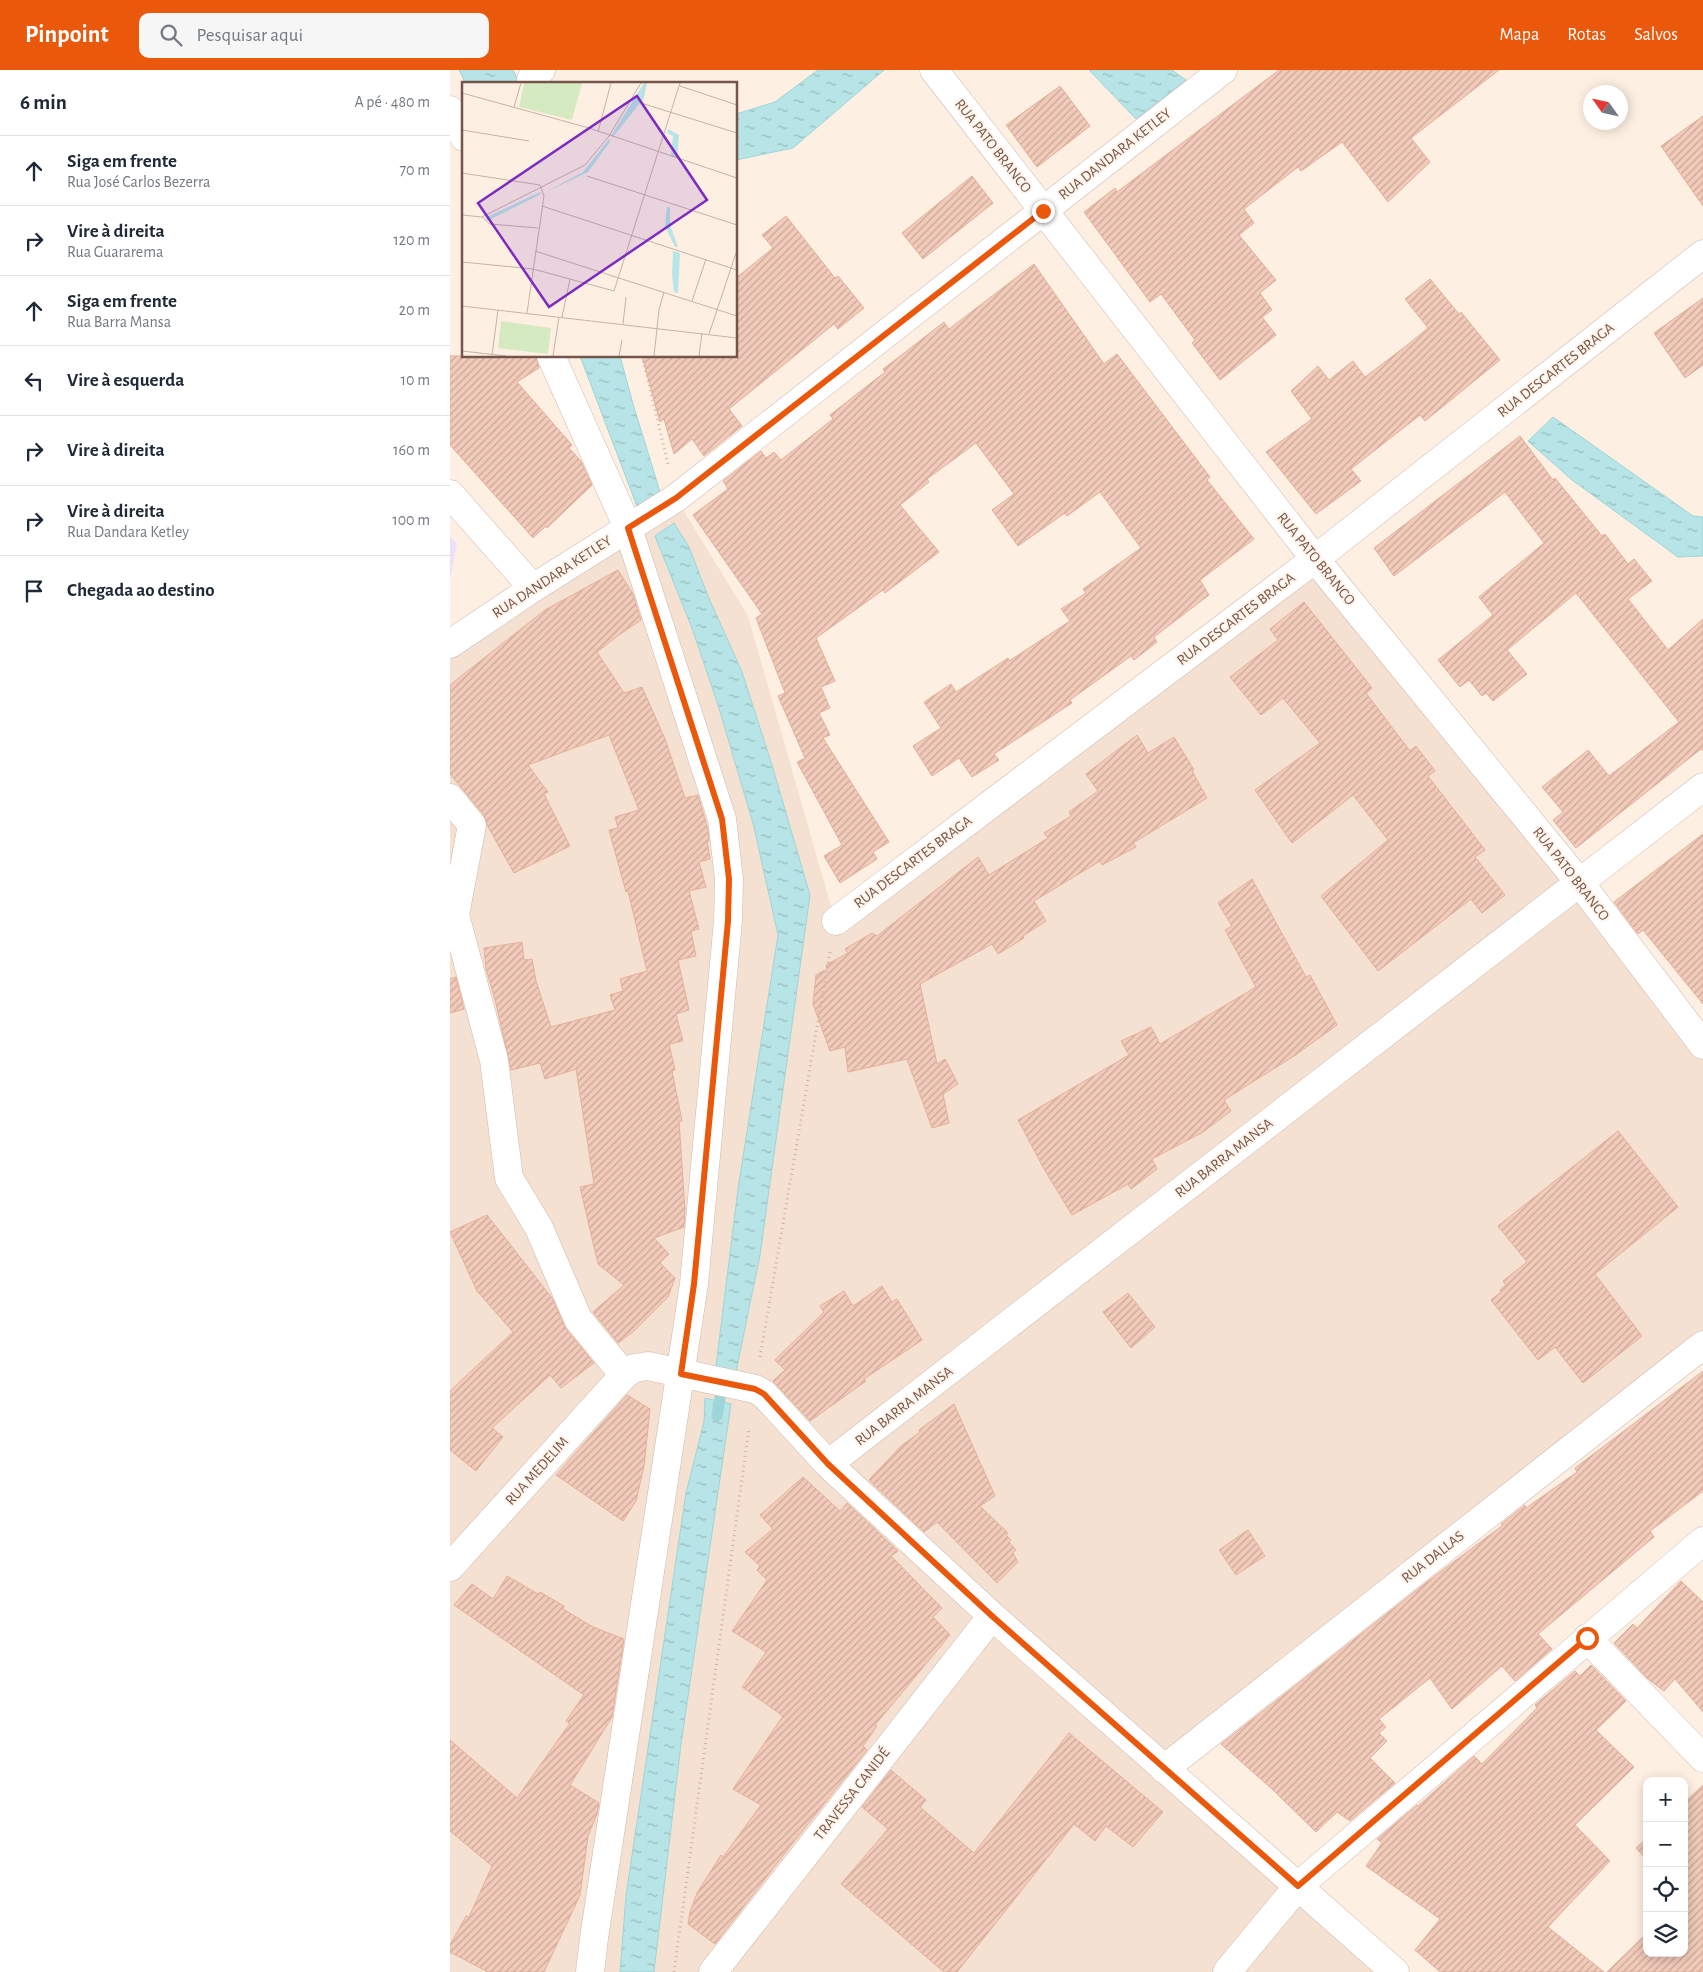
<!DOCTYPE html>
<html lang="pt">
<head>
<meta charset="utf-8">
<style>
	:root { --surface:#fff; --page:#f6f6f7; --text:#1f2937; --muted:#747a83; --line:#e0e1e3; --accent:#ea580c }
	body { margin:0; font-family:"Alegreya Sans",sans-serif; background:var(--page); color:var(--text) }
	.controls { position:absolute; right:15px; bottom:15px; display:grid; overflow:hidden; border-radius:10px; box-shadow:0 2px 12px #0003 }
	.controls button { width:45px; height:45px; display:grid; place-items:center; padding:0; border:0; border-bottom:1px solid var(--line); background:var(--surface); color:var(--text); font:25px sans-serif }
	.compass { position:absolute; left:1133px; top:15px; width:45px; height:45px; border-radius:50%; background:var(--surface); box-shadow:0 2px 12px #0003; rotate:304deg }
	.stop { position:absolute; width:15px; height:15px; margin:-11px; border:4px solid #ea580c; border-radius:50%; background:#fff }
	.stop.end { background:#ea580c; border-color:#fff; box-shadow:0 1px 5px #0008 }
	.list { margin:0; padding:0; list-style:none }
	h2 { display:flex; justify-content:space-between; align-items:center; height:65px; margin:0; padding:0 20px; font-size:21px }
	h2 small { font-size:16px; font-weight:400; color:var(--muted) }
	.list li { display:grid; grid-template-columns:32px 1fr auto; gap:15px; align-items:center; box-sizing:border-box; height:70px; padding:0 20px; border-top:1px solid var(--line) }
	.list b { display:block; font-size:19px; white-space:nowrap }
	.list p { margin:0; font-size:16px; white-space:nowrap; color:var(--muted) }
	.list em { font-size:16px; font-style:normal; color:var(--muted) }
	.icon { flex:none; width:28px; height:28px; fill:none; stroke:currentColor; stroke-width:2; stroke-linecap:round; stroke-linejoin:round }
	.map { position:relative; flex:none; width:1253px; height:1902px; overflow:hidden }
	header { display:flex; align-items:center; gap:30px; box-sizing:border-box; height:70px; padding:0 25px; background:var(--accent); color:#fff }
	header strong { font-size:24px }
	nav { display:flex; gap:28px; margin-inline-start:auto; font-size:18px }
	.search { width:350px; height:45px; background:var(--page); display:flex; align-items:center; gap:12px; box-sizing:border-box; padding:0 18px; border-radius:10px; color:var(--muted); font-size:19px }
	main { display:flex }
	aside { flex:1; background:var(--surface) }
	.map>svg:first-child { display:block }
	.residential { fill:#f4e1d1 }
	.education { fill:#ede0f9 }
	.water { fill:url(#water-ripples); stroke:#9dd5d8 }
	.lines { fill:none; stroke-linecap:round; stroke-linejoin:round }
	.stream { stroke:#9dd5d8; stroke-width:11 }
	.building { fill:url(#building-hatch); stroke:#e5af9a }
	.minor-casing { stroke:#d0b9ad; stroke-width:29 }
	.path { stroke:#d7ae9d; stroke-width:3; stroke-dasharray:1 4; stroke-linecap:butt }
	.minor { stroke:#fff; stroke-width:28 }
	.route { stroke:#ea580c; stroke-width:6 }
	.labels { text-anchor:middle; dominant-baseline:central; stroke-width:4; stroke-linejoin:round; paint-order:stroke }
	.street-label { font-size:15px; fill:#755449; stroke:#fff4ea }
	.inset-road { fill:none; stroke:#c7b2a5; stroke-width:1 }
	.view { fill:#7b2cbf; fill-opacity:0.15; stroke:#7b2cbf; stroke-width:2.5 }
	.inset-edge { fill:none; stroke:#755449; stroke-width:2.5 }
</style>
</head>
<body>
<header>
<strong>Pinpoint</strong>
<div class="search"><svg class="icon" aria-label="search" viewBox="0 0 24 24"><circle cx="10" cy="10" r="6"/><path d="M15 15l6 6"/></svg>Pesquisar aqui</div>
<nav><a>Mapa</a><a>Rotas</a><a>Salvos</a></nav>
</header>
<main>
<aside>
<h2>6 min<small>A pé · 480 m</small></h2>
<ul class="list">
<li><svg class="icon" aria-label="ahead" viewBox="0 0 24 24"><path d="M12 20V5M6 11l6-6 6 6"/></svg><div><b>Siga em frente</b><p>Rua José Carlos Bezerra</p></div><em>70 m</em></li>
<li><svg class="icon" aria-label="right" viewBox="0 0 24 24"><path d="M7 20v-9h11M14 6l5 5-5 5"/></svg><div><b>Vire à direita</b><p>Rua Guararema</p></div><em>120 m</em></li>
<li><svg class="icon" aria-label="ahead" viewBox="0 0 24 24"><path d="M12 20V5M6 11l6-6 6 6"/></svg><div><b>Siga em frente</b><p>Rua Barra Mansa</p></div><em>20 m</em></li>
<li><svg class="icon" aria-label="left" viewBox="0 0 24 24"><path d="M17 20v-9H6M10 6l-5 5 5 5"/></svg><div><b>Vire à esquerda</b></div><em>10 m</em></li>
<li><svg class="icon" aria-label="right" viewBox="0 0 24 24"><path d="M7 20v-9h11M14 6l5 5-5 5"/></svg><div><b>Vire à direita</b></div><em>160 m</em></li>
<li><svg class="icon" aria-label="right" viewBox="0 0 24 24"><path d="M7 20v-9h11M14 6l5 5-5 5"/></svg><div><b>Vire à direita</b><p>Rua Dandara Ketley</p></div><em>100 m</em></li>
<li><svg class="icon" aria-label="arrive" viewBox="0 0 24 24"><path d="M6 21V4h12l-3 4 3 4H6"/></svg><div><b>Chegada ao destino</b></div></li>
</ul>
</aside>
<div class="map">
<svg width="1253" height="1902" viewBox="0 0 1253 1902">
	<defs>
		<pattern id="water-ripples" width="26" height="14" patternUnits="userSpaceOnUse" patternTransform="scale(1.25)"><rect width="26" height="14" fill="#b7e4e6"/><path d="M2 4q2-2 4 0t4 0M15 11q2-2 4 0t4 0" fill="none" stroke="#99bbbc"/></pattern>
		<pattern id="building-hatch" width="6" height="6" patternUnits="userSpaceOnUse" patternTransform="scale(1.25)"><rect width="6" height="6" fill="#f2cbba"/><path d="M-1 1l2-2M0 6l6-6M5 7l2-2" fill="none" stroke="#c9a799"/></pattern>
	</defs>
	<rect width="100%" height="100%" fill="#fdf0e3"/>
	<!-- residential -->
	<path class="residential" d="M226,428L298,546L385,850L865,489L1253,975V1275L714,1699L945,1902H0V574Z"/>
	<!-- education -->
	<path class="education" d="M0,466L7,474L0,508Z"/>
	<!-- water -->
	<path class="water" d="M9,0H63L70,14H16Z
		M368,0H434L343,78L286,90V44L325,32Z
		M639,0H722L736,10L686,49Z
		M130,286H170L183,334L211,425L188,439Z
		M1103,347L1243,446L1253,447V486L1228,487L1122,410L1078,371Z
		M224,453L239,477L258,526L292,602L322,695L360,825L310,1185L286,1302L266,1296L288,1119L328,865L303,753L268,635L242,558L205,466Z
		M255,1328L281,1334L231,1674L204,1902H170L176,1826L236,1423L254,1352Z"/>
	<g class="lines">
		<!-- stream -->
		<path class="stream" d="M267,1346L273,1310"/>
	</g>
	<!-- building -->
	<path class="building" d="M829,0H1049L961,68L980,92L938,132L892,72L851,101L848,97L794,139L804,153L789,165L826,210L810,223L822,240L812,247L826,265L770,310L742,273L745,270L711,224L700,232L634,142L665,118L667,122Z
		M610,16L640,56L587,97L556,55Z
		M1253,46V136L1211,76Z
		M522,106L543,133L473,189L452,163Z
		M336,146L385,208L388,206L414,238L388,259L384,254L279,339L292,356L254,386L242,369L224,384L214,349L210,352L192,286H286V208L323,178L312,165Z
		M584,194L654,294L667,284L760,407L757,410L804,469L750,510L759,525L704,567L707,572L684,590L681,586L620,630L622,633L544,684L549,690L522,707L509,688L482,706L463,676L491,658L474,632L501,614L506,622L558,588L559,591L620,551L611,539L636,523L633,519L691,478L650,422L617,446L615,443L568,476L542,440L564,424L526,373L477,409L479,412L450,435L489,482L435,523L433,520L366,568L385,611L371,617L380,638L369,643L380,665L373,668L439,772L423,782L427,789L390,813L374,786L392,775L347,692L355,688L328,626L335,623L306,548L312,544L243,445L278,419L273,411L311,381L316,388L324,382L331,390L383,349L380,345L435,302L433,299L458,280L494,252L499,259Z
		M980,209L1009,244L1011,242L1050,290L975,351L970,345L901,399L911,411L866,444L816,382L862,349L841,321L868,296L879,310L903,291L915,307L956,276L978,258L955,229Z
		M1253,228V295L1235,308L1204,263Z
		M0,286H86L89,298L67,312L122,375L119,378L131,391L142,415L97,458L96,456L83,468L0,375Z
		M1070,366L1103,410L1105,408L1152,466L1155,464L1178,494L1184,489L1202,511L1178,529L1218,580L1253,549V681L1251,679L1126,778L1103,750L1113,742L1092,717L1138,680L1159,706L1229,652L1126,523L1057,580L1077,604L1043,631L1036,623L1032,626L1019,610L1010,617L988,590L1043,545L1029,527L1094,473L1055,422L944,506L924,478Z
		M168,500L183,524L191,550L169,565L147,582L174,623L192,617L215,669L235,728L248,725L258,760L259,771H257L260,789L249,792L256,817L239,821L249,859L241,861L246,886L228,890L239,940L226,944L233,971L219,974L225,1000L222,1001L232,1051H229L235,1140L234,1157L204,1168L219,1184L210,1193L225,1208L218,1227L184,1261L168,1273L143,1242L174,1215L148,1194L130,1117L144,1114L126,999L95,1009L90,993L61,1000L45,929L36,899L34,878L72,872L74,890L82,889L86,911L101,957L165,940L160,925L173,921L170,909L197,901L178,821L176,822L159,760L168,758L165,747L189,740L159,665L78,695L98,722L94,724L120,776L64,803L37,755L34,745L0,704V615L95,540Z
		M854,532L922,618L916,623L960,681L966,676L985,701L978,706L1035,780L1025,787L1055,825L1032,843L1021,829L928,901L871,826L938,770L903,725L842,773L805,720L870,673L833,628L811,645L780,607L828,570L820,559Z
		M687,665L698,683L724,667L744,700L742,701L757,728L683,773L686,777L652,795L650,791L584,831L596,851L573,866L574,868L548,884L542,874L470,914L487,994L495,989L508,1014L493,1024L499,1053L482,1058L457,989L398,1002L395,977L380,981L363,934L366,905L377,899L376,895L398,883L395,879L422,863L427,866L528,787L539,805L598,768L594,763L621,746L619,742L648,721L636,704Z
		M1253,764V934L1193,860L1188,864L1164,832Z
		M802,809L856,907L860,905L887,955L844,986L774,1030L781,1041L753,1062L702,1089L707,1099L681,1119L678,1114L622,1145L594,1099L568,1050L679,985L671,971L701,957L710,974L806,917L775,860L782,856L768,833Z
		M6,907L14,939L0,943V909Z
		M1168,1061L1228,1137L1145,1204L1192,1266L1133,1313L1105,1277L1088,1290L1041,1230L1051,1222L1050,1220L1056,1215L1053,1211L1077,1192L1048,1156Z
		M37,1145L102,1228L116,1259L144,1293L111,1318L100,1305L42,1358L53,1367L26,1401L0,1380V1321L63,1262L27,1221L0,1162Z
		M432,1216L442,1232L447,1229L472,1270L414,1309L416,1311L360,1351L323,1311L335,1300L325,1290L374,1242L370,1236L394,1221L403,1236Z
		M678,1223L705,1257L681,1278L653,1242Z
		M1253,1301V1421L1200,1461L1204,1467L1088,1564L1102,1579L1065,1611L1052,1596L1002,1639L980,1608L929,1649L936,1657L929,1663L937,1671L920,1688L945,1713L900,1751L887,1742L866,1762L822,1719L771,1674L982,1508L1053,1455L1051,1454L1075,1435L1076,1438L1127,1402L1125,1398Z
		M177,1325L200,1339L194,1396L186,1431L173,1451L106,1405Z
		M504,1334L545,1426L530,1436L558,1463L556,1465L561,1470L559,1472L566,1480L563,1483L568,1492L547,1513L487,1452L474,1462L419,1410L451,1376L470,1362L469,1360Z
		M353,1407L390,1441L397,1433L448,1481L441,1486L492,1538L483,1547L500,1565L425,1655L427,1656L413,1676L417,1680L342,1774L265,1874L238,1854L240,1842L247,1823L271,1785L273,1787L311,1735L283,1719L333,1646L292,1617L316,1582L282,1561L317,1510L307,1500L310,1496L295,1482L323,1459L310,1445Z
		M798,1460L815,1486L786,1505L769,1480Z
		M57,1506L88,1524L90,1522L114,1536L113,1539L143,1557L174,1569L162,1647L120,1715L149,1733L147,1744L138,1766L130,1825L94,1902H38L0,1882V1875L16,1846L19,1847L42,1796L0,1761V1670L67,1728L120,1653L116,1651L134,1625L4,1535L22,1514L43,1529Z
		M1231,1511L1253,1532V1642L1225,1609L1214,1621L1198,1609L1164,1573L1183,1554L1187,1558Z
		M1141,1595L1176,1631L1146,1660L1184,1697L1125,1755L1160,1791L1098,1857L1154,1902H990L965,1880L990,1849L916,1796L932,1773L927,1769L967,1735L968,1736L1024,1686L1032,1694L1087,1638L1085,1635L1125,1601L1130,1606Z
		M619,1663L713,1742L683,1777L656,1756L645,1771L624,1754L507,1902H494L391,1814L438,1759L412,1737L441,1700L476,1730L470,1737L524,1783Z
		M1253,1715V1902H1157L1197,1863V1883H1234V1733Z
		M1197,1768V1790L1186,1778Z"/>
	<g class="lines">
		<defs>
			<path id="minor" d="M484,0L865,489L1130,813L1253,975
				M81,9L91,0
				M0,40L14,67
				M101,286L178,458L272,749L279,809L278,851L244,1214L144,1868L140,1902
				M0,424L83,518
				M0,574L83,518L226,428L773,0
				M0,728L22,755L5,845L44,990L59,1108L89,1158L128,1249L174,1305
				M386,851L865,489L1253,184
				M378,1394L1253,717
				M0,1497L174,1305L184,1298L198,1296L305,1319L314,1324L378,1394L542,1546L945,1902
				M1137,1568L1253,1688
				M714,1699L1253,1275
				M263,1902L542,1546
				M777,1902L848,1816L1253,1471"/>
		</defs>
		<!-- minor casing -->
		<use href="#minor" class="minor-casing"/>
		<!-- path -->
		<path class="path" d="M192,286L218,394
			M310,1287L380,882
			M224,1902L299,1358"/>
		<!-- minor -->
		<use href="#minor" class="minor"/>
	</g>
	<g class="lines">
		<!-- route -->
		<path class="route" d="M593,141L226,428L178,458L272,749L279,809L278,851L244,1214L231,1304L305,1319L314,1324L378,1394L542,1546L848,1816L1137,1568"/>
	</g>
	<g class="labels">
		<!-- street labels -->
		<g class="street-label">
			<text transform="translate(543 76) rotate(52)">RUA PATO BRANCO</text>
			<text transform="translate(665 84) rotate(-38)">RUA DANDARA KETLEY</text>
			<text transform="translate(1106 300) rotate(-38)">RUA DESCARTES BRAGA</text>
			<text transform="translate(866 489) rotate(51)">RUA PATO BRANCO</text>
			<text transform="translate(102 507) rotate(-33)">RUA DANDARA KETLEY</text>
			<text transform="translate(786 549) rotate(-37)">RUA DESCARTES BRAGA</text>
			<text transform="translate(463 792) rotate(-37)">RUA DESCARTES BRAGA</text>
			<text transform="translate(1121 804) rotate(52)">RUA PATO BRANCO</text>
			<text transform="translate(774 1088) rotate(-38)">RUA BARRA MANSA</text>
			<text transform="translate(454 1336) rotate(-38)">RUA BARRA MANSA</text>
			<text transform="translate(87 1401) rotate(-48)">RUA MEDELIM</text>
			<text transform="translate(983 1487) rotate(-38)">RUA DALLAS</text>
			<text transform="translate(402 1724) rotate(-52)">TRAVESSA CANIDÉ</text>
		</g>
	</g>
	<!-- overview -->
	<g transform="translate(12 12)">
		<rect width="275" height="275" fill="#fdf0e3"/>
		<path d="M62,1H120L110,38L57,25ZM39,239L89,246L86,272L36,266Z" fill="#d6eac1"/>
		<path d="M182,1H185L182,16L151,55L149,54ZM206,47L217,53L215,76L209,74L211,54L205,51ZM147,57L148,60L126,90L82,111L121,90ZM78,110L79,112L25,139L23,136ZM205,125H208V143L216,165H213L203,144ZM211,169L218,171L216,211L212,210L210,193Z" fill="#b7e4e6"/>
		<path class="inset-road" d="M218,4L275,23M0,11L127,46L275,96M179,21L275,51M52,25L59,1M0,48L67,59M136,50L149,1M0,91L78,103L82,114L65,231M125,94L275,143M80,124L275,188M0,133L20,135M20,135L123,83L147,54L179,1M20,135L28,142L76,146M73,169L275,234M0,180L71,187L152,209L218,1M230,219L244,177M0,224L275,256M100,235L108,197M161,242L164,215M247,252L275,168M0,269L44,274M30,273L36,228M91,274L97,235M157,274L160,258M192,274L197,228L202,210M237,274L240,251"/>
		<path class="view" d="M175,14L245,118L87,225L16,121Z"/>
		<rect width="275" height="275" class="inset-edge"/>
	</g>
</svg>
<div class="controls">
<button>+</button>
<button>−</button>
<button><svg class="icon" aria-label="locate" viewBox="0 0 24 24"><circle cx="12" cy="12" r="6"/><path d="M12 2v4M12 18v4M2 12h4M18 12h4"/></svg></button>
<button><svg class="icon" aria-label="layers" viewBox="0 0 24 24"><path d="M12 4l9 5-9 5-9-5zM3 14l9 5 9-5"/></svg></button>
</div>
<svg class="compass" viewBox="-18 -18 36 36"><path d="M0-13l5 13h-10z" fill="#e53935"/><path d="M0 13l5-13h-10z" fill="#747a83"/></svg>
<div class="stop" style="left:1137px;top:1568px"></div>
<div class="stop end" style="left:593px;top:141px"></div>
</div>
</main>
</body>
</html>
